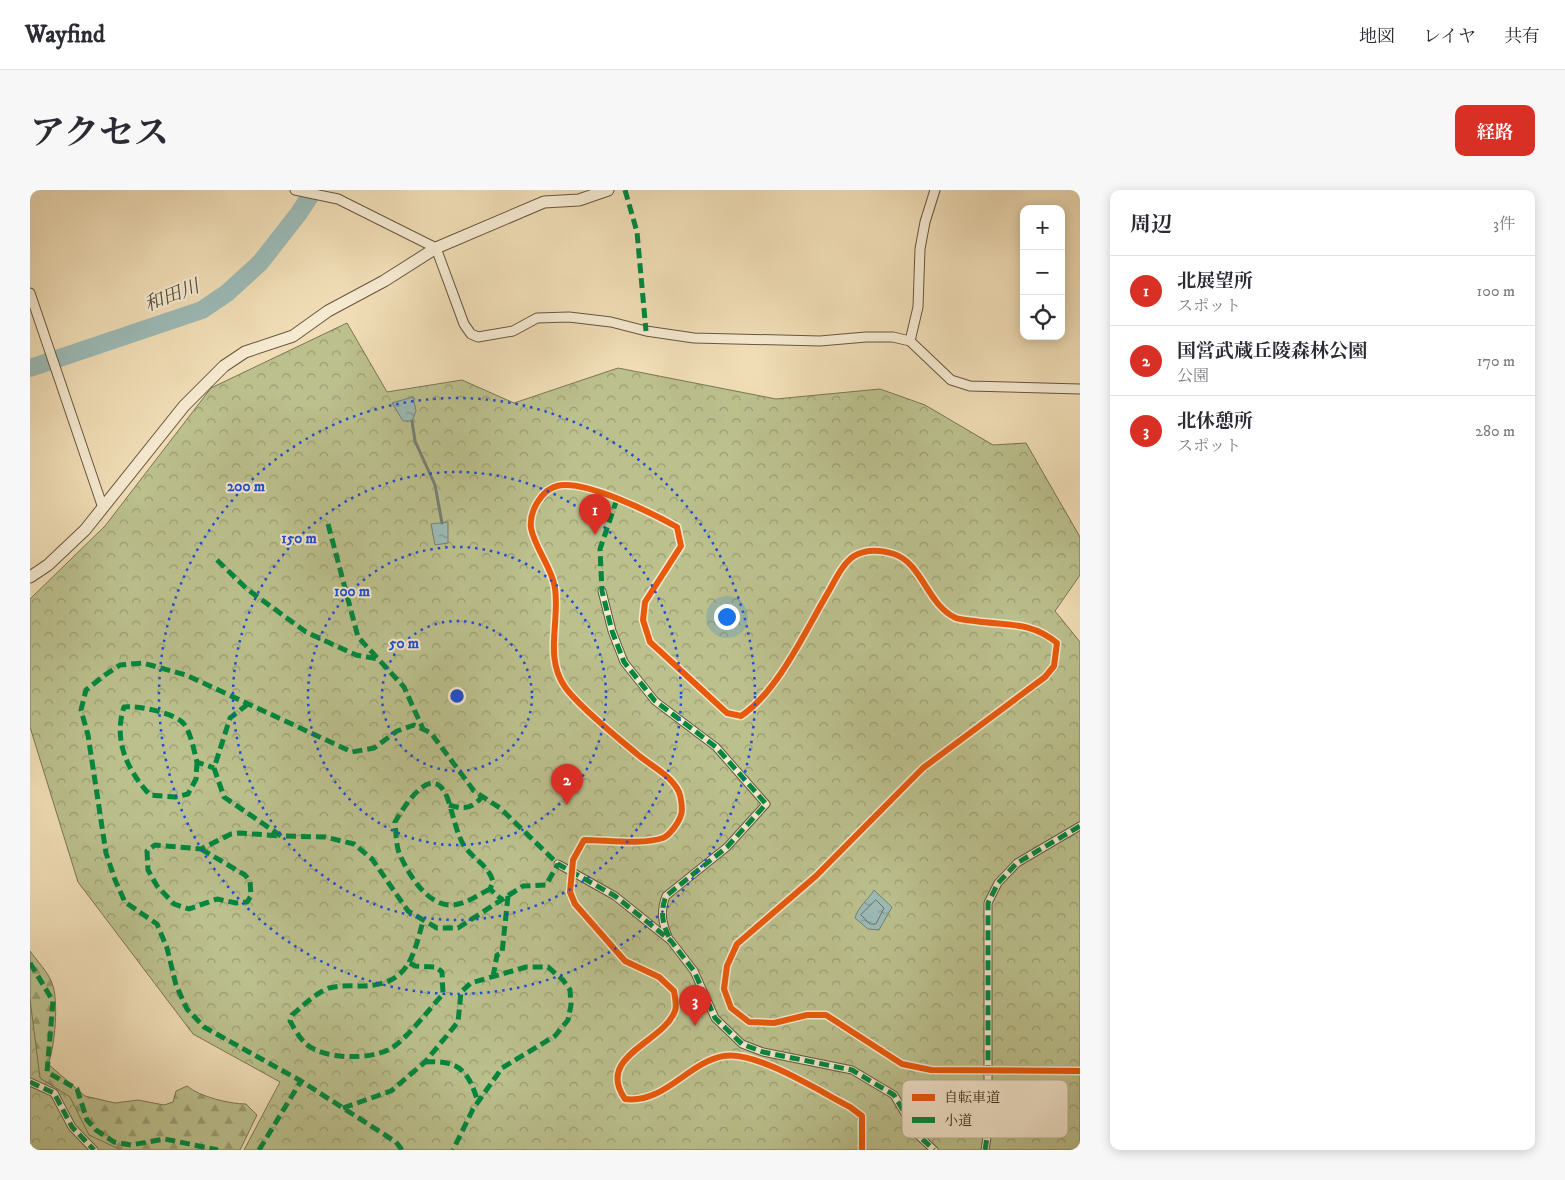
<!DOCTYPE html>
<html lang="ja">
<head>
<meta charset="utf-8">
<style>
	:root { --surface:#fff; --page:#f7f7f7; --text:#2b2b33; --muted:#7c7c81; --line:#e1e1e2; --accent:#d93025 }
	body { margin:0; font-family:"IM FELL DW Pica","Noto Serif JP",serif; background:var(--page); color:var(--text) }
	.controls { position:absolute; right:15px; top:15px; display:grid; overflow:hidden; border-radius:10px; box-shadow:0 2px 12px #0003 }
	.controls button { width:45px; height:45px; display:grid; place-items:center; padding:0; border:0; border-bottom:1px solid var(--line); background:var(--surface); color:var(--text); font:25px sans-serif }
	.you { position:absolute; left:696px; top:426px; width:18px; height:18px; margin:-12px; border:4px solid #fff; border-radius:50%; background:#1a73e8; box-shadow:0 0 0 8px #1a73e833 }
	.badge { display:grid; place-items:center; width:32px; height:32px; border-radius:50%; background:var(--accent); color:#fff; font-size:16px; font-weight:700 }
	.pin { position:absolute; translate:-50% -41px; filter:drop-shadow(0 1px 2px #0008) }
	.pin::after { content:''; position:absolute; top:26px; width:18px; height:15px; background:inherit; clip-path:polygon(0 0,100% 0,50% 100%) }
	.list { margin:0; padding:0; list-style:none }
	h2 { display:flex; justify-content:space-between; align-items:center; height:65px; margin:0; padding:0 20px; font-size:21px }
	h2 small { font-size:16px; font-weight:400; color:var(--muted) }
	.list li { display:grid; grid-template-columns:32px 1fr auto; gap:15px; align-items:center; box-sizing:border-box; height:70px; padding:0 20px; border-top:1px solid var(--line) }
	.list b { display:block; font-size:19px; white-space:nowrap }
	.list p { margin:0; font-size:16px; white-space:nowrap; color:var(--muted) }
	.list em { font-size:16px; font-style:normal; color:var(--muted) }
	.icon { flex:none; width:28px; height:28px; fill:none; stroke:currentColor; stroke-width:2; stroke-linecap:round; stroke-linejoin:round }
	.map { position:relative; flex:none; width:1050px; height:960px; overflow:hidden; border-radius:10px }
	header { display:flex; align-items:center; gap:30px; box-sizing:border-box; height:70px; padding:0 25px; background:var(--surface); border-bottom:1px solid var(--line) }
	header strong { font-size:24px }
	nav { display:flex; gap:28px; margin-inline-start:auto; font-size:18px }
	.intro { display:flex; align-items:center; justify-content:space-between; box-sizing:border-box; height:120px; padding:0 30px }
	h1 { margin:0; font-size:35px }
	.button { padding:12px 22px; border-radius:10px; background:var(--accent); color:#fff; font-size:18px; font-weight:700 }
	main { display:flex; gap:30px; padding:0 30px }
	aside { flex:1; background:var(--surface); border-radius:10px; box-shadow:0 2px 12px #0003 }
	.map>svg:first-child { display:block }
	.forest { fill:url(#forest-firs); stroke:#7a7552 }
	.park { fill:url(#park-crowns); stroke:#7a7552 }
	.water { fill:url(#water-ripples); stroke:#748076 }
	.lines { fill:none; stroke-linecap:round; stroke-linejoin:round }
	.shore { stroke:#6a7266; stroke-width:1 }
	.stream { stroke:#748076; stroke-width:3 }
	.river { stroke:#9cbab6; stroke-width:18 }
	.pedestrian-casing { stroke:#66573f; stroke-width:9 }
	.minor-casing { stroke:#66573f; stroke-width:11 }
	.tertiary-casing { stroke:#66573f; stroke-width:13 }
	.pedestrian { stroke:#f5e9d0; stroke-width:7 }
	.minor { stroke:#f5e9d0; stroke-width:9 }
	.tertiary { stroke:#f5e9d0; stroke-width:11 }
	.quiet { stroke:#00873e; stroke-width:5; stroke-dasharray:10 5; stroke-linecap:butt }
	.cycleway-casing { stroke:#f5e9d0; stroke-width:9 }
	.cycleway { stroke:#e8590c; stroke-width:6 }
	.ring { fill:none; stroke:#1d4ed8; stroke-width:2.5; stroke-dasharray:2.5 5 }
	.labels { text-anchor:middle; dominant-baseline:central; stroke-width:4; stroke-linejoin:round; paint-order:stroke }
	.water-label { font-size:19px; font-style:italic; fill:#514e3f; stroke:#f5e9d0 }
	.key { fill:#f5e9d0; stroke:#bcb098; stroke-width:1 }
	.key-label { font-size:14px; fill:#382a17 }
	.centre { fill:#1d4ed8; stroke:#f5e9d0; stroke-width:2.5 }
	.ring-label { font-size:15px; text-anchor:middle; font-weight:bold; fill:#1d4ed8; stroke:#f5e9d0; stroke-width:4; stroke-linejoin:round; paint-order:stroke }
</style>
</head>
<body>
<header>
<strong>Wayfind</strong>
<nav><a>地図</a><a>レイヤ</a><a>共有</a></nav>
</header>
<div class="intro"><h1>アクセス</h1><a class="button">経路</a></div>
<main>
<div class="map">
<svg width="1050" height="960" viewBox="0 0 1050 960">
	<defs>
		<pattern id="forest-firs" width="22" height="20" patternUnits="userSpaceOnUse" patternTransform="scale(1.25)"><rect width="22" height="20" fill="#bbc08d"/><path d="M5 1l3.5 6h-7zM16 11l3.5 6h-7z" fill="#999c72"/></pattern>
		<pattern id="park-crowns" width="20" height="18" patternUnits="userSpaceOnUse" patternTransform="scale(1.25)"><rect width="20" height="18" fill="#bbc08d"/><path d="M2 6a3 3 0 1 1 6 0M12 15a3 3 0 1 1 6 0" fill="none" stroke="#999c72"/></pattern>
		<pattern id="water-ripples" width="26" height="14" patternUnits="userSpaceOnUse" patternTransform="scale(1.25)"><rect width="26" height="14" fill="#9cbab6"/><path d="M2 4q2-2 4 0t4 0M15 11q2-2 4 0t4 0" fill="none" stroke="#809793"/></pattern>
	</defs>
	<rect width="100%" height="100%" fill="#f0ddb6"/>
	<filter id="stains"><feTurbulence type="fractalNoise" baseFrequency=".004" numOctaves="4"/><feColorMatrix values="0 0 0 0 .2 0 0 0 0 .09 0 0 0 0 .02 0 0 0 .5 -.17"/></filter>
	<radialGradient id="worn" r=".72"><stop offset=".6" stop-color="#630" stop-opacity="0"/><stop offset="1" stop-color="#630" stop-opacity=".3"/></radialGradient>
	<!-- forest -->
	<path class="forest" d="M0,761C7,771 18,782 22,793C29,809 25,858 18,874L55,906L85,913L108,910L134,915L143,912L146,901L157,896C170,907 200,914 216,914L227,925L210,960H0Z"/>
	<!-- park -->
	<path class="park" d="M317,133L357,202L432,190L484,213L588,178L746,209L850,199L895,215L963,255L996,253L1050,347V385L1025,421L1050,452V960H214L250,892L163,844L48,692L0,537V409L75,336L181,198Z
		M0,809L10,888L40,907L59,945L91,960H0Z"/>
	<!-- water -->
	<path class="water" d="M383,207L386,221L382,231H373L362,213Z
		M418,332V353L405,355L401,334Z
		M844,700L862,717L849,740L838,739L825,728C828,717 838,710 844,700Z"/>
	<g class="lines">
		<!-- shore -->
		<path class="shore" d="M846,710L854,718L846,734H840L831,725Z"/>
		<!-- stream -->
		<path class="stream" d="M382,231L385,251L405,295L412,333"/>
		<!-- river -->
		<path class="river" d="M0,178L172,120L197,103L230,73L269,23L284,0"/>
		<defs>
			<path id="pedestrian" d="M572,401L582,441L594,472L625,511L686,557L736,614L697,657L636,706C630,722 632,733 639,749
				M528,674L585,706L641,751L664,781L685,828L712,854L733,862L822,880L864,905L887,944L904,960
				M0,892L24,903L42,937L64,960
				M955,960L958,941V713L968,693L987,673L1050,636"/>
			<path id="minor" d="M265,0L308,9L406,58L434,134L441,144L448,147L483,141L507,128L539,127L581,132L616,141L664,148L790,151L836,147H863L880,151L921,190L940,196L1050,199
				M0,103L73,318
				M880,151L888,117L890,59L895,32L905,0"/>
			<path id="tertiary" d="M0,387L18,375L55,340L154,216L194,176L215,162L263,146L298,121L354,91L406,58L514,12L549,10L578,0"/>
		</defs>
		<!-- pedestrian casing -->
		<use href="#pedestrian" class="pedestrian-casing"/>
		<!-- minor casing -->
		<use href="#minor" class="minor-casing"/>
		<!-- tertiary casing -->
		<use href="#tertiary" class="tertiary-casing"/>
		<!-- pedestrian -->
		<use href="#pedestrian" class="pedestrian"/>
		<!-- minor -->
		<use href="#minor" class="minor"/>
		<!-- tertiary -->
		<use href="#tertiary" class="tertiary"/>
		<!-- quiet -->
		<path class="quiet" d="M595,0L607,42L616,141
			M587,309L570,359L572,401L582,441L594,472L625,511L686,557L736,614L697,657L636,706C630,722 632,733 640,749
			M298,334L328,447L374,497L393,539
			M187,370L217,399L276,442L326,465L348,469
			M218,514L200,528L184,578L194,607L251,646L295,647L324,654L342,669L378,721L407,738H428L493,696L516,695L528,674
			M167,572L166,589L158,604L145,607L120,605C97,580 83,550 94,517C106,515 146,523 154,534C161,543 164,561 167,572L184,578
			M419,615C435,620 441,619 452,607
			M171,659L215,685L220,691L221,706L217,712L206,713L187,709L159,719L144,714L127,696L118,680L117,661L125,655L171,659L201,644L210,643L251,646
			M460,699C448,705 435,715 421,715C396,715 378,683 369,663C366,654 366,642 365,632C374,617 402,570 417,607C423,623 425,639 433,654C442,669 459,675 463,692L460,699L472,710
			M0,773L23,811L17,882L47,899L57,930L66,940L84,952L101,955L135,949L188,960
			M380,773L385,776L406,777L412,782L413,804C400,818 376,850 360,859C339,870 293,870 275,853C269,847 264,838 260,831L262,825C274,815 284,804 299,798C310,795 324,796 334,796C378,794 383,768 393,731
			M463,787L467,765L472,763L478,706
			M395,872C429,870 438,880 448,912
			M0,892L24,903L42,937L64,960
			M313,918L361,901L395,872L428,832L431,802L441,793L496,777H518L533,790L540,800L541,815L538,830L525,846L472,878L443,919L423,960
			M229,960L271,891
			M372,960L366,952L271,891L174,837L157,819L146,795L137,758L127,734L95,712L85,690L76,663L58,545L51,520L56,500L75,485L90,475L113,473L156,485L322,562L344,558L367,541L384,535L401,543L444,601L470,618L528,674L585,706L641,751L664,781L685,828L712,854L733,862L822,880L864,905L887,944L904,960
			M955,960L958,941V713L968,693L987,673L1050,636"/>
		<defs>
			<path id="cycleway" d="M832,960V926L820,917C791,902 725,860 694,866C658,872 635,914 595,909C565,866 633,853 645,821C647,816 645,807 644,801L629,787L595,771L545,714L540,702L543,670L554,650C576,650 612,655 633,648C640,645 649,632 651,625C653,620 651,607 649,602C641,585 621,576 607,564C588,548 549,517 535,497C514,467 530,432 525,398C522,377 505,359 501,338C499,322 511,300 527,296C554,289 622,323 647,337L651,356L615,412L613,430L620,452L697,523L711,526C747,502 774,444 796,406C804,393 811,375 824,366C836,359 851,360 864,364C892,373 898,416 926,428C931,430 939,430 945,431C977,436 1001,431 1027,453L1024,476L1015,487L893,578L786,686L707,754L697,776L694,799L701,818L719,832L744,833L777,825H796L872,874L901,880L1050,881"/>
		</defs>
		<!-- cycleway casing -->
		<use href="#cycleway" class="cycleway-casing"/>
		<!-- cycleway -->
		<use href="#cycleway" class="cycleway"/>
	</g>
	<!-- distance rings -->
	<g class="ring">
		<circle cx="427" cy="506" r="75"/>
		<circle cx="427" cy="506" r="149"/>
		<circle cx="427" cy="506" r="224"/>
		<circle cx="427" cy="506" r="298"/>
	</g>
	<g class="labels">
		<!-- water labels -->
		<g class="water-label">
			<text transform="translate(142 106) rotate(-21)">和田川</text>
		</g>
	</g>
	<!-- legend -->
	<rect x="872" y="890" width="166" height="58" rx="8" class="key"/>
	<rect x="882" y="904" width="23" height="7" fill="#e8590c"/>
	<rect x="882" y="927" width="23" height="6" fill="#00873e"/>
	<g class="key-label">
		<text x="914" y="912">自転車道</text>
		<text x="914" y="935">小道</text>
	</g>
	<circle cx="427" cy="506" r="8" class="centre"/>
	<g class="ring-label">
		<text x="216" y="301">200 m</text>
		<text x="269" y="353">150 m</text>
		<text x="322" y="406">100 m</text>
		<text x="374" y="458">50 m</text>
	</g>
	<rect width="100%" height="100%" filter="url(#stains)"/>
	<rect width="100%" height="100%" fill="url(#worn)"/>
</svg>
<div class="controls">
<button>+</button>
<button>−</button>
<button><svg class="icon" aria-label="locate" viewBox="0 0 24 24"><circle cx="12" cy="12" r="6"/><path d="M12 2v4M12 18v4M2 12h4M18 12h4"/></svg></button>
</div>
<div class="you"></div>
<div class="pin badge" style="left:565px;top:345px">1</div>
<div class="pin badge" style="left:537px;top:615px">2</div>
<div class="pin badge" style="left:665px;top:836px">3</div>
</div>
<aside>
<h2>周辺<small>3件</small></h2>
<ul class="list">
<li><span class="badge">1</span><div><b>北展望所</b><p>スポット</p></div><em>100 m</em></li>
<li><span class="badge">2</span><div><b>国営武蔵丘陵森林公園</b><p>公園</p></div><em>170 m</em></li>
<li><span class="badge">3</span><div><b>北休憩所</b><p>スポット</p></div><em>280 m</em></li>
</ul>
</aside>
</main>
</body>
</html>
